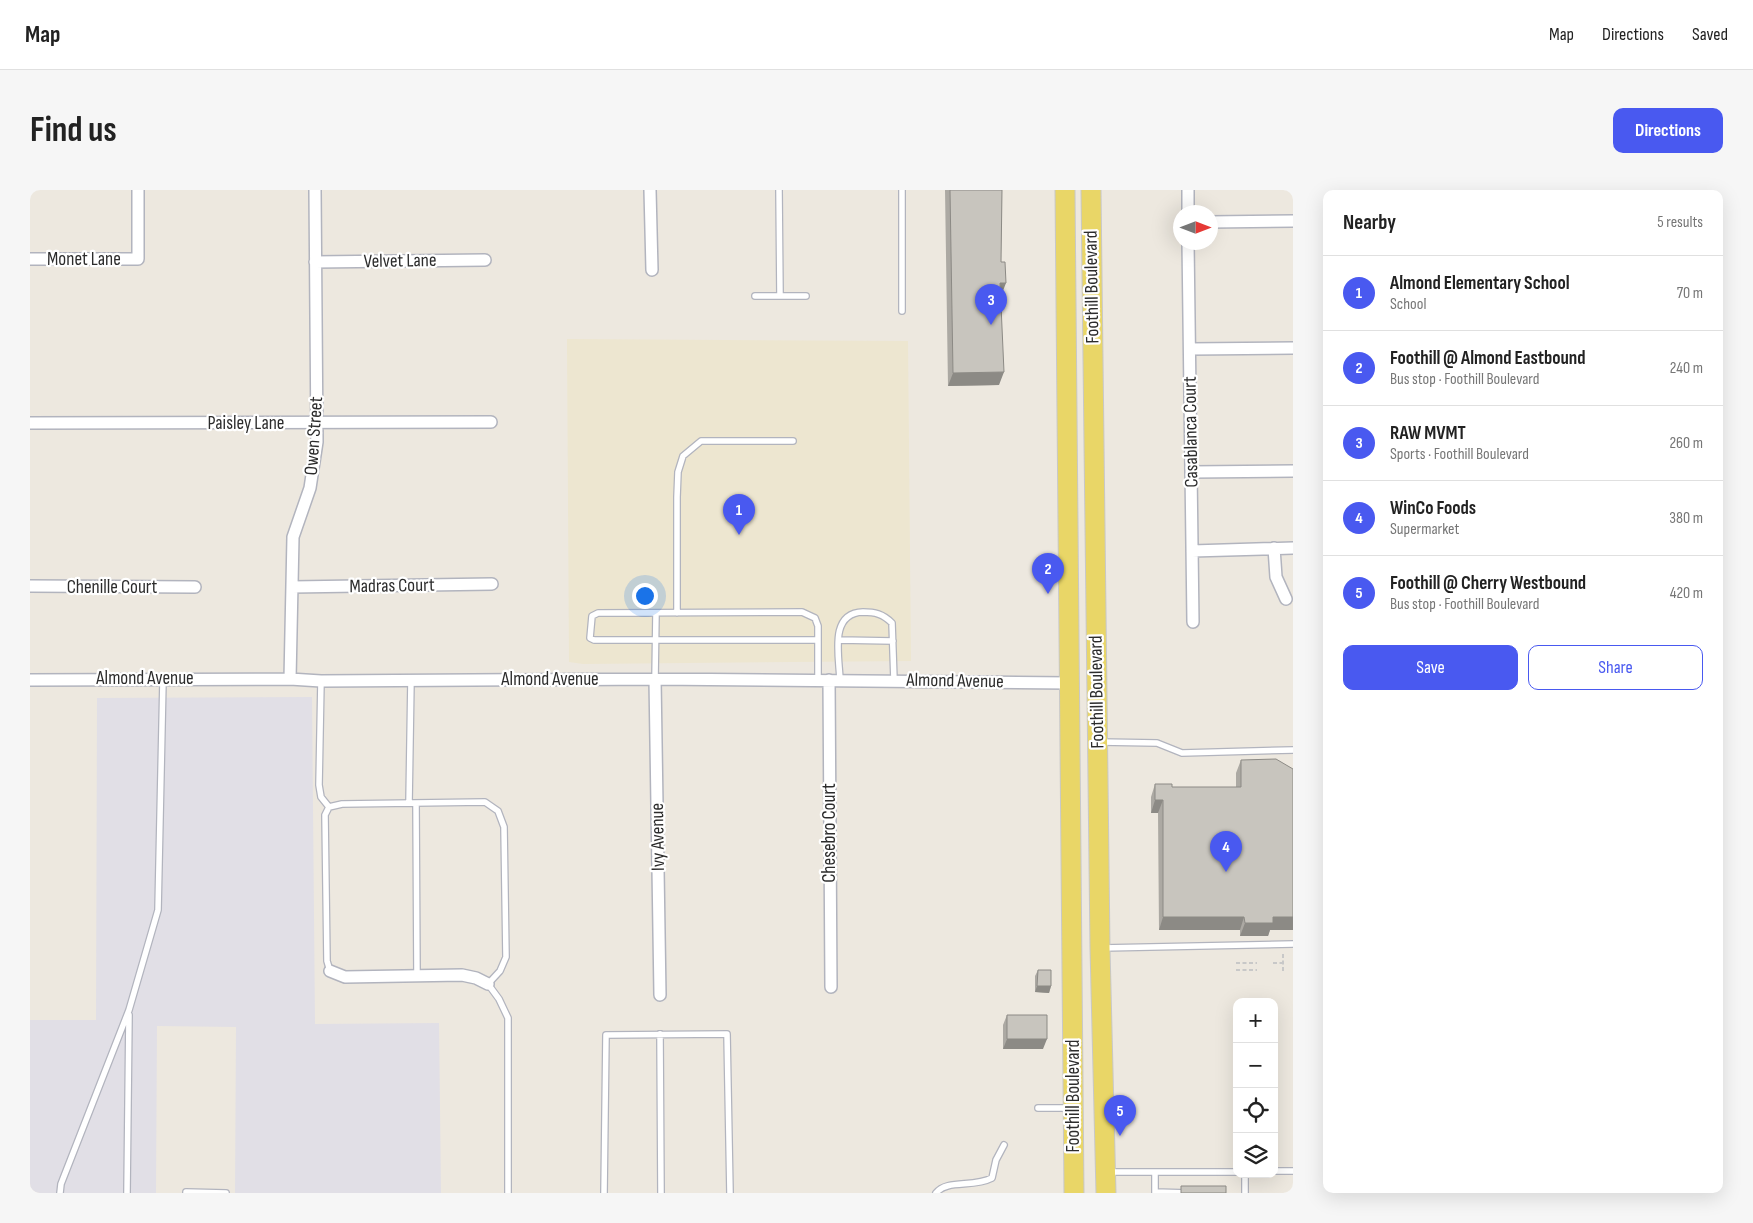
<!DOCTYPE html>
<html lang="en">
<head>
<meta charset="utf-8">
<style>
	:root { --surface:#fff; --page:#f6f6f6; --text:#222; --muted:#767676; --line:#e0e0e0; --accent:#4959f0 }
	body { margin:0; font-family:"Sofia Sans Condensed",sans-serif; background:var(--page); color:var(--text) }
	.controls { position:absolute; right:15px; bottom:15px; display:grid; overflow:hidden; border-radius:10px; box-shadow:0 5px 20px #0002 }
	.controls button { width:45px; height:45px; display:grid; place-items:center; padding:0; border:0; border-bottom:1px solid var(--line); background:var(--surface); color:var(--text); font:25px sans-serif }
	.compass { position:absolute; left:1143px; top:15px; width:45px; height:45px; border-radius:50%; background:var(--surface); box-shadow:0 5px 20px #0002; rotate:90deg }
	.you { position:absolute; left:614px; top:405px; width:18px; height:18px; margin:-12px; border:4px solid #fff; border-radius:50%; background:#1a73e8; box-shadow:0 0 0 8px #1a73e833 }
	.badge { display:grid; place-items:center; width:32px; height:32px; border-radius:50%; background:var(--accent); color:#fff; font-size:16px; font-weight:700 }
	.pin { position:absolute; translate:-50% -41px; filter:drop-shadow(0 1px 2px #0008) }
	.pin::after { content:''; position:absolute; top:26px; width:18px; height:15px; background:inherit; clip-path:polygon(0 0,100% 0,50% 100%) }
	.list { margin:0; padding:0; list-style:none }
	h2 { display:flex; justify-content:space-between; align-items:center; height:65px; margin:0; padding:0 20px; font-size:21px }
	h2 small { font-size:16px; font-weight:400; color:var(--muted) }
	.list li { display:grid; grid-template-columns:32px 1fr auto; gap:15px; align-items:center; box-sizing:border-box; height:75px; padding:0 20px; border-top:1px solid var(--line) }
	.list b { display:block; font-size:19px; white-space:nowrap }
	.list p { margin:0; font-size:16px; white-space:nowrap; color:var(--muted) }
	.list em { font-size:16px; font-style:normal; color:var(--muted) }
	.actions { display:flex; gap:10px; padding:15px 20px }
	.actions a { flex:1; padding:11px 0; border:1px solid var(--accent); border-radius:10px; text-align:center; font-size:18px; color:var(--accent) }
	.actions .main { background:var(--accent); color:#fff }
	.icon { flex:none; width:28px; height:28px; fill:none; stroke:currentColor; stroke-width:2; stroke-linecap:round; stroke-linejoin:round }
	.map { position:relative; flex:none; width:1263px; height:1003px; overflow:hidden; border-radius:10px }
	header { display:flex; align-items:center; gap:30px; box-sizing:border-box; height:70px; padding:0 25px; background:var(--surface); border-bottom:1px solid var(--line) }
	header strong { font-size:24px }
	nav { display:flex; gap:28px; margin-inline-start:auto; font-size:18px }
	.intro { display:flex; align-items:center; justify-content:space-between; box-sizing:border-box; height:120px; padding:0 30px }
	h1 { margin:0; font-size:35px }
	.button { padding:12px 22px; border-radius:10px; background:var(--accent); color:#fff; font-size:18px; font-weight:700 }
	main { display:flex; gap:30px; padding:0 30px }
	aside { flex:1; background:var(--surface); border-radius:10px; box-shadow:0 5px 20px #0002 }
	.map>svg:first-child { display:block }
	.industrial { fill:#e1dfe6 }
	.education { fill:#ede6d0 }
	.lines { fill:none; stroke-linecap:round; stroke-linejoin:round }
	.lane-casing { stroke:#b2b4be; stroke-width:8 }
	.street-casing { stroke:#b2b4be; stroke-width:14 }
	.primary-casing { stroke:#c8c8c8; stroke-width:21 }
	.path { stroke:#c8c8c8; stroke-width:2; stroke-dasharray:4 2.5; stroke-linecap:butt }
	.lane { stroke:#fff; stroke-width:5.5 }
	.street { stroke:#fff; stroke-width:11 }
	.primary { stroke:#e9d667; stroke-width:19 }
	.wall { fill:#aca9a3 }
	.shaded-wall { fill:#8c8a85 }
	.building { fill:#c8c5be; stroke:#8c8a85 }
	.labels { text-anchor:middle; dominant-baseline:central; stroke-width:4.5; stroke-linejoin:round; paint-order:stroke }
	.street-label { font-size:19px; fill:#2c2c2c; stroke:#fff }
</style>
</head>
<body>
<header>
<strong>Map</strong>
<nav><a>Map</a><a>Directions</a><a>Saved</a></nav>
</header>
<div class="intro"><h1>Find us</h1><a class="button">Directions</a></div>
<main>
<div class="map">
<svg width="1263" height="1003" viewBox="0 0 1263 1003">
	<rect width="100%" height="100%" fill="#ede8df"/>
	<!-- industrial -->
	<path class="industrial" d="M282,507L285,834L409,833L411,1003H205L206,837L127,836L126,1003H0V830H66L67,508Z"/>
	<!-- education -->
	<path class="education" d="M537,149L878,151L881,471L553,474L539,472Z"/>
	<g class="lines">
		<defs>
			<path id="lane" d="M725,106H750L749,0
				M750,106H776
				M872,121V0
				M647,423V307L648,282L653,266L671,251H763
				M809,450L863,451
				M625,489L626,423
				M788,490V436L785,428L772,422L568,423L562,426L560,448L564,450H788
				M810,490C809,465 799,423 833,422C845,422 853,424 862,433L864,490
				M291,491L289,595L291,607L299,617
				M1070,552L1127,553L1152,563L1263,560
				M379,613L381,490
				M386,613L387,786
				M299,617L312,614L455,612L468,621L474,637L476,767L470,781L458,794L469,809L478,828V1003
				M299,617L295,625L297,771L300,781
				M1072,758L1263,754
				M630,844L631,1003
				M1008,918H1041
				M1244,981H1263
				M1078,982H1207
				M1215,984V1003
				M156,1002L196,1003
				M1125,1002L1158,1003
				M30,1003L31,994L99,820L128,720L133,490
				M97,1003L99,825
				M574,1003L576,845L697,844L700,1003
				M906,1003C917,989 943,998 962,988L966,970L974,955
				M1125,1003V982"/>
			<path id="street" d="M620,0L622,80
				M1158,0V22
				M1180,32L1263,31
				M1158,52L1163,432
				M0,69H108V0
				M285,72L455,70
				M1160,159L1263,158
				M0,233L461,232
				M1162,282L1263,281
				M1244,358L1246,387L1256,409
				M1162,361L1263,358
				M0,396L165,397
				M262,397L462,394
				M260,489L263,347L280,298L287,252L285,0
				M625,489L630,805
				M0,490L260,489L291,491L625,489L1039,493
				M799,490L801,797
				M300,781L315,787L432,785L446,788L458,794"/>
			<path id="primary" d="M1035,0L1044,1003
				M1061,0L1070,758L1076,1003"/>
		</defs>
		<!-- lane casing -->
		<use href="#lane" class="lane-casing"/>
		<!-- street casing -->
		<use href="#street" class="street-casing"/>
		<!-- primary casing -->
		<use href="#primary" class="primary-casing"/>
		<!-- path -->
		<path class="path" d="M1206,773H1227
			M1243,773H1253
			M1206,780H1227
			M1253,781V764"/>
		<!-- lane -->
		<use href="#lane" class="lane"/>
		<!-- street -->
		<use href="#street" class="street"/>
		<!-- primary -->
		<use href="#primary" class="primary"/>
	</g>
	<!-- wall -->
	<path class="wall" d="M915,0H972L969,195L918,196Z
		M1211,570L1263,740H1240L1238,746H1210V740H1129L1128,623H1121V607L1125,594L1142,597H1206V583Z
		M1008,780L1021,796L1019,803L1005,802V786Z
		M977,825L1013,859H973V835Z"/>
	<!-- shaded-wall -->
	<path class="shaded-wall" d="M970,93H976L971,106Z
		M974,182L969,195L918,196L923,183Z
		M1125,610H1133L1128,623H1121Z
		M1133,727H1214L1210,740H1129Z
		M1243,727H1263V740H1240L1238,746H1210L1215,733Z
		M1007,796H1021L1019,803L1005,802Z
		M977,849H1017L1013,859H973Z"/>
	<!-- building -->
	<path class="building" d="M920,0H972L971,72H975L976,93H970L974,182L923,183Z
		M1246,569L1263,579V727H1243V733H1215L1214,727H1133V610H1125V594H1142V597H1211V570Z
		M1008,780H1021V796H1007Z
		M977,825H1017V849H977Z
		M1151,996H1196V1003H1151Z"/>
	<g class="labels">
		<!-- street labels -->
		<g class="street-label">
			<text x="54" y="69">Monet Lane</text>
			<text transform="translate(370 71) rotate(-1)">Velvet Lane</text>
			<text transform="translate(1062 97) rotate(-91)">Foothill Boulevard</text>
			<text x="216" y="233">Paisley Lane</text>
			<text transform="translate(1161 242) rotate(-91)">Casablanca Court</text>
			<text transform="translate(284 246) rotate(-86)">Owen Street</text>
			<text transform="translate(362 396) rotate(-1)">Madras Court</text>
			<text x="82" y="397">Chenille Court</text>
			<text x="115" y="488">Almond Avenue</text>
			<text x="520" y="489">Almond Avenue</text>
			<text transform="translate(925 491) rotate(1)">Almond Avenue</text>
			<text transform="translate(1067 502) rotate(-91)">Foothill Boulevard</text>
			<text transform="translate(799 643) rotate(-90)">Chesebro Court</text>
			<text transform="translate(628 647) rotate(-91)">Ivy Avenue</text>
			<text transform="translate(1043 906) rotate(-90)">Foothill Boulevard</text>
		</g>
	</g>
</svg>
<div class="controls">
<button>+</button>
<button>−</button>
<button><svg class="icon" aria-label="locate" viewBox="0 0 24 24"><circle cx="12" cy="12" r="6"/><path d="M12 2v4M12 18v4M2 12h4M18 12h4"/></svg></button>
<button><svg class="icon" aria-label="layers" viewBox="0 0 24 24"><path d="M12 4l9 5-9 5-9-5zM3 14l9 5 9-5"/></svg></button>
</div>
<svg class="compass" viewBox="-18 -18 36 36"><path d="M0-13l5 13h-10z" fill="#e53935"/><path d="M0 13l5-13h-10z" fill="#767676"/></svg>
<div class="you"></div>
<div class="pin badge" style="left:709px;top:345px">1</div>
<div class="pin badge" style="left:1018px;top:404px">2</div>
<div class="pin badge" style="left:961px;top:135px">3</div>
<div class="pin badge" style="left:1196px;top:682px">4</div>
<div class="pin badge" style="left:1090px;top:946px">5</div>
</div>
<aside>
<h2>Nearby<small>5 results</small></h2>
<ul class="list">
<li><span class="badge">1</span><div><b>Almond Elementary School</b><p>School</p></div><em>70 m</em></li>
<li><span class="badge">2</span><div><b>Foothill @ Almond Eastbound</b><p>Bus stop · Foothill Boulevard</p></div><em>240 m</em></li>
<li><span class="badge">3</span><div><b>RAW MVMT</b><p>Sports · Foothill Boulevard</p></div><em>260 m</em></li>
<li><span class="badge">4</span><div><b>WinCo Foods</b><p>Supermarket</p></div><em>380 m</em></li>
<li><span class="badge">5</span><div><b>Foothill @ Cherry Westbound</b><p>Bus stop · Foothill Boulevard</p></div><em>420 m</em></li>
</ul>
<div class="actions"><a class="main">Save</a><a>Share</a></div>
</aside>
</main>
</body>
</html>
